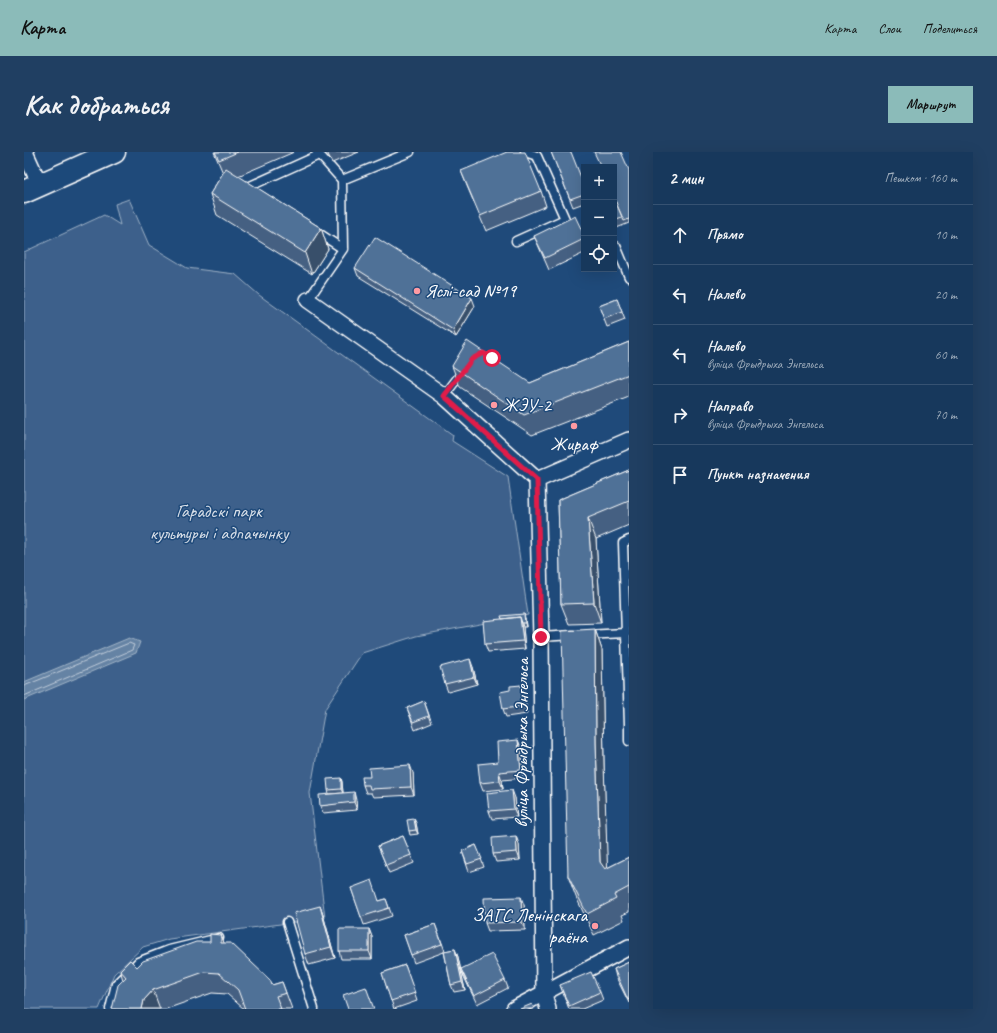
<!DOCTYPE html>
<html lang="ru">
<head>
<meta charset="utf-8">
<style>
	:root { --surface:#17385c; --page:#203f62; --text:#f1f3f6; --muted:#9eacbb; --line:#365272; --accent:#8bbbb9 }
	body { margin:0; font-family:Caveat,sans-serif; background:var(--page); color:var(--text) }
	.controls { position:absolute; right:12px; top:12px; display:grid; overflow:hidden; border-radius:0px; box-shadow:0 4px 16px #0002 }
	.controls button { width:36px; height:36px; display:grid; place-items:center; padding:0; border:0; border-bottom:1px solid var(--line); background:var(--surface); color:var(--text); font:20px sans-serif }
	.stop { position:absolute; width:12px; height:12px; margin:-9px; border:3px solid #e11d48; border-radius:50%; background:#fff }
	.stop.end { background:#e11d48; border-color:#fff; box-shadow:0 1px 4px #0008 }
	.list { margin:0; padding:0; list-style:none }
	h2 { display:flex; justify-content:space-between; align-items:center; height:52px; margin:0; padding:0 16px; font-size:17px }
	h2 small { font-size:13px; font-weight:400; color:var(--muted) }
	.list li { display:grid; grid-template-columns:26px 1fr auto; gap:12px; align-items:center; box-sizing:border-box; height:60px; padding:0 16px; border-top:1px solid var(--line) }
	.list b { display:block; font-size:15px; white-space:nowrap }
	.list p { margin:0; font-size:13px; white-space:nowrap; color:var(--muted) }
	.list em { font-size:13px; font-style:normal; color:var(--muted) }
	.icon { flex:none; width:22px; height:22px; fill:none; stroke:currentColor; stroke-width:2; stroke-linecap:round; stroke-linejoin:round }
	.map { position:relative; flex:none; width:605px; height:857px; overflow:hidden; border-radius:0px }
	header { display:flex; align-items:center; gap:24px; box-sizing:border-box; height:56px; padding:0 20px; background:var(--accent); color:#111 }
	header strong { font-size:19px }
	nav { display:flex; gap:22px; margin-inline-start:auto; font-size:14px }
	.intro { display:flex; align-items:center; justify-content:space-between; box-sizing:border-box; height:96px; padding:0 24px }
	h1 { margin:0; font-size:28px }
	.button { padding:10px 18px; border-radius:0px; background:var(--accent); color:#111; font-size:14px; font-weight:700 }
	main { display:flex; gap:24px; padding:0 24px }
	aside { flex:1; background:var(--surface); border-radius:0px; box-shadow:0 4px 16px #0002 }
	.map>svg:first-child { display:block }
	.green { fill:#3c618b; stroke:#9eb0c5 }
	.water { fill:#6583a4; stroke:#a3b5c8 }
	.lines { fill:none; stroke-linecap:round; stroke-linejoin:round }
	.shore { stroke:#c1cddb; stroke-width:1 }
	.service-casing { stroke:#fff; stroke-width:11 }
	.minor-casing { stroke:#fff; stroke-width:18 }
	.secondary-casing { stroke:#fff; stroke-width:25 }
	.service { stroke:#1f4a7a; stroke-width:8 }
	.minor { stroke:#1f4a7a; stroke-width:15 }
	.secondary { stroke:#1f4a7a; stroke-width:22 }
	.wall { fill:#456182; stroke:#fff }
	.shaded-wall { fill:#384f6a; stroke:#fff }
	.building { fill:#507197; stroke:#fff }
	.route { stroke:#e11d48; stroke-width:5 }
	.poi-dot { fill:#ff9aa2; stroke:#1f4a7a; stroke-width:1.5 }
	.labels { text-anchor:middle; dominant-baseline:central; stroke-width:3; stroke-linejoin:round; paint-order:stroke }
	.poi-label { font-size:19px; fill:#fff; stroke:#1f4a7a; text-anchor:start }
	.park-label { font-size:19px; fill:#d8dfe8; stroke:#1f4a7a }
	.street-label { font-size:19px; fill:#fff; stroke:#1f4a7a }
</style>
</head>
<body>
<header>
<strong>Карта</strong>
<nav><a>Карта</a><a>Слои</a><a>Поделиться</a></nav>
</header>
<div class="intro"><h1>Как добраться</h1><a class="button">Маршрут</a></div>
<main>
<div class="map">
<svg width="605" height="857" viewBox="0 0 605 857">
	<rect width="100%" height="100%" fill="#1f4a7a"/>
	<filter id="ink" filterUnits="userSpaceOnUse"><feTurbulence type="fractalNoise" baseFrequency=".025" numOctaves="2"/><feDisplacementMap in="SourceGraphic" scale="8" xChannelSelector="R" yChannelSelector="G"/><feConvolveMatrix kernelMatrix="1 2 1 2 8 2 1 2 1" color-interpolation-filters="sRGB"/></filter>
	<g filter="url(#ink)">
		<!-- green -->
		<path class="green" d="M105,47L125,93L163,116L211,122L235,143L429,283L428,289L484,325L504,463L392,484L338,501L301,557L286,641L301,766L145,787L119,795L90,822L75,857H0V100L80,63L96,73L91,52Z"/>
		<!-- water -->
		<path class="water" d="M105,486L116,490L112,501L0,548V530Z"/>
		<g class="lines">
			<!-- shore -->
			<path class="shore" d="M0,534L105,491L110,493L108,498L0,544"/>
			<defs>
				<path id="service" d="M293,0L318,28
					M229,38L224,35L295,3
					M290,78L319,97
					M492,89L541,67L513,4L501,0
					M592,94L605,125
					M284,148L319,97L318,28L386,0
					M420,244L439,219
					M562,483L601,481
					M517,485L549,483
					M605,573L599,391L605,388
					M605,573V589
					M263,770L290,857
					M86,857L92,832L114,810L145,798L195,786"/>
				<path id="minor" d="M1,0L16,33
					M284,148L420,244L513,328L517,485L520,842L524,857
					M513,328L605,288
					M490,857L605,795"/>
				<path id="secondary" d="M0,40L90,0"/>
			</defs>
			<!-- service casing -->
			<use href="#service" class="service-casing"/>
			<!-- minor casing -->
			<use href="#minor" class="minor-casing"/>
			<!-- secondary casing -->
			<use href="#secondary" class="secondary-casing"/>
			<!-- service -->
			<use href="#service" class="service"/>
			<!-- minor -->
			<use href="#minor" class="minor"/>
			<!-- secondary -->
			<use href="#secondary" class="secondary"/>
		</g>
		<!-- wall -->
		<path class="wall" d="M190,0H270L214,24L297,76L304,97L288,122L193,63L186,42L199,21Z
			M303,0H335L308,11Z
			M527,0L560,33V51L549,55Z
			M590,15L605,18V71L590,77Z
			M437,19L517,39L522,54L462,79L443,34Z
			M560,83V101L525,118L515,95L510,84Z
			M331,116L451,154L432,185L334,124Z
			M593,147L601,168L583,175L575,154Z
			M605,190V245L508,283L436,235L428,214L506,231Z
			M605,318V373L572,387L577,471L545,472L537,452L534,348Z
			M501,466L502,475H499L501,497L464,500L461,492L478,467Z
			M571,477L578,498L580,612L583,716L605,705V760L598,763L600,768L570,783L552,745L544,724Z
			M449,515L453,532L424,540L421,532Z
			M497,533L500,541L503,562L482,565L479,557L486,538Z
			M400,549L408,571L391,578L383,556Z
			M494,588L497,596L500,626L478,628L479,637L459,639L456,631Z
			M389,621L390,643L349,645L347,641H342L339,633Z
			M317,626L318,630L319,641L305,642L304,638Z
			M491,646L493,665L468,667L465,659Z
			M332,648L333,658L299,661L296,654Z
			M390,667L392,671L394,682L386,683L385,679Z
			M379,684L390,711L365,721L354,694Z
			M495,692L496,708L472,710L469,702Z
			M452,693L460,715L445,720L438,699Z
			M327,736L355,749L362,747L368,764L340,773Z
			M500,753L501,778L464,779L461,771Z
			M296,754L300,766L311,806L285,813L281,802Z
			M411,772L421,799L431,797L434,805L441,838L430,840L427,833L420,800L390,811L380,783Z
			M345,777L348,785V807H317L315,799Z
			M200,791L248,833L258,830L268,857H220L203,842L188,841L142,857H88L99,828L96,818L113,815Z
			M605,810V851L592,825L590,817Z
			M381,813L393,849L370,857L358,821Z
			M437,817L481,828L484,836L453,852L440,825Z
			M536,833L576,840L579,848L558,857H545Z"/>
		<!-- shaded-wall -->
		<path class="shaded-wall" d="M297,76L304,97L288,122L281,101Z
			M448,146L451,154L432,185L429,178Z
			M564,366L572,387L577,471L570,451Z
			M500,462L501,466L502,475L501,471Z
			M496,465L499,475L501,497L499,489Z
			M571,477L578,498L580,612L584,730L576,710L572,591Z
			M446,507L449,515L453,532L450,525Z
			M497,533L500,541L503,562L500,554Z
			M494,588L497,596L500,626L497,618Z
			M386,613L389,621L390,643L387,635Z
			M475,620L478,628L479,637L476,629Z
			M317,626L318,630L319,641L317,637Z
			M488,638L491,646L493,665L490,657Z
			M330,640L332,648L333,658L330,650Z
			M390,667L392,671L394,682L392,678Z
			M492,684L495,692L496,708L493,700Z
			M497,745L500,753L501,778L498,770Z
			M296,754L300,766L311,806L307,795Z
			M345,777L348,785V807L345,799Z
			M197,783L205,804L197,791Z
			M431,797L434,805L441,838L438,830Z
			M129,838L136,857H118L120,848Z"/>
		<!-- building -->
		<path class="building" d="M191,0H214L195,8Z
			M483,0H501L517,39L456,64L437,19Z
			M527,0H547L560,33V42L546,47Z
			M570,0H597L605,18V67L600,69L590,46V15H577Z
			M202,16L297,76L281,101L186,42Z
			M590,46L598,65L590,68Z
			M551,64L560,83V87L521,106L510,84Z
			M351,85L448,146L429,178L331,116Z
			M593,147L598,160L580,167L575,154Z
			M443,189L506,231L605,190V222L500,263L428,214Z
			M605,318V349L564,366L570,451L537,452L534,348Z
			M500,462L501,471H498L496,465L478,467L477,464Z
			M496,465L499,489L461,492L459,469Z
			M571,477L572,591L576,710L581,717L605,705V735L590,743L592,747L563,762L544,724L538,479Z
			M446,507L450,525L421,532L416,515Z
			M497,533L500,554L479,557L476,540L486,538V534Z
			M400,549L405,564L389,570L383,556Z
			M494,588L497,618L475,620L476,629L456,631L454,612L474,610L473,590Z
			M386,613L387,635L346,637L345,633H339L338,625H346L345,616Z
			M317,626V637L304,638L303,627Z
			M488,638L490,657L465,659L463,641Z
			M330,640V650L296,654L295,643Z
			M390,667L392,678L385,679L383,668Z
			M379,684L387,703L362,713L354,694Z
			M492,684L493,700L469,702L468,686Z
			M452,693L458,707L443,712L438,699Z
			M348,728L355,749L362,747L365,756L337,765L327,736Z
			M497,745L498,770L461,771L460,746Z
			M296,754L307,795L281,802L270,761Z
			M411,772L418,792L387,803L380,783Z
			M315,777H345V799H315Z
			M186,782L197,783V791H207L246,828L248,833L258,830L262,841L252,844L257,857H221L214,838L195,821L180,820L129,838L120,848L118,857H88L94,833L102,825L96,818L106,808L113,815L119,809L172,790H186Z
			M431,797L438,830L427,833L420,799Z
			M468,802L481,828L450,844L437,817Z
			M605,810V847L604,848L590,817Z
			M381,813L391,841L367,849L358,821Z
			M567,820L576,840L545,854L536,833Z
			M342,835L350,857H324L319,843Z
			M508,852L510,857H496Z"/>
	</g>
	<g class="lines" filter="url(#ink)">
		<!-- route -->
		<path class="route" d="M468,206L459,201L448,207L420,244L513,328L517,485"/>
	</g>
	<!-- markers -->
	<g class="poi-dot">
		<circle cx="393" cy="139" r="4"/>
		<circle cx="470" cy="253" r="4"/>
		<circle cx="550" cy="274" r="4"/>
		<circle cx="571" cy="774" r="4"/>
	</g>
	<g class="labels">
		<!-- poi labels -->
		<g class="poi-label">
			<text x="401" y="139">Яслі-сад №19</text>
			<text x="478" y="253">ЖЭУ-2</text>
			<text x="550" y="292" text-anchor="middle">Жираф</text>
			<text x="563" y="763" text-anchor="end">ЗАГС Ленінскага<tspan x="563" dy="22">раёна</tspan></text>
		</g>
		<!-- park labels -->
		<g class="park-label">
			<text x="195" y="359">Гарадскі парк<tspan x="195" dy="22">культуры і адпачынку</tspan></text>
		</g>
		<!-- street labels -->
		<g class="street-label">
			<text transform="translate(498 591) rotate(-90)">вуліца Фрыдрыха Энгельса</text>
		</g>
	</g>
</svg>
<div class="controls">
<button>+</button>
<button>−</button>
<button><svg class="icon" aria-label="locate" viewBox="0 0 24 24"><circle cx="12" cy="12" r="6"/><path d="M12 2v4M12 18v4M2 12h4M18 12h4"/></svg></button>
</div>
<div class="stop" style="left:468px;top:206px"></div>
<div class="stop end" style="left:517px;top:485px"></div>
</div>
<aside>
<h2>2 мин<small>Пешком · 160 m</small></h2>
<ul class="list">
<li><svg class="icon" aria-label="ahead" viewBox="0 0 24 24"><path d="M12 20V5M6 11l6-6 6 6"/></svg><div><b>Прямо</b></div><em>10 m</em></li>
<li><svg class="icon" aria-label="left" viewBox="0 0 24 24"><path d="M17 20v-9H6M10 6l-5 5 5 5"/></svg><div><b>Налево</b></div><em>20 m</em></li>
<li><svg class="icon" aria-label="left" viewBox="0 0 24 24"><path d="M17 20v-9H6M10 6l-5 5 5 5"/></svg><div><b>Налево</b><p>вуліца Фрыдрыха Энгельса</p></div><em>60 m</em></li>
<li><svg class="icon" aria-label="right" viewBox="0 0 24 24"><path d="M7 20v-9h11M14 6l5 5-5 5"/></svg><div><b>Направо</b><p>вуліца Фрыдрыха Энгельса</p></div><em>70 m</em></li>
<li><svg class="icon" aria-label="arrive" viewBox="0 0 24 24"><path d="M6 21V4h12l-3 4 3 4H6"/></svg><div><b>Пункт назначения</b></div></li>
</ul>
</aside>
</main>
</body>
</html>
